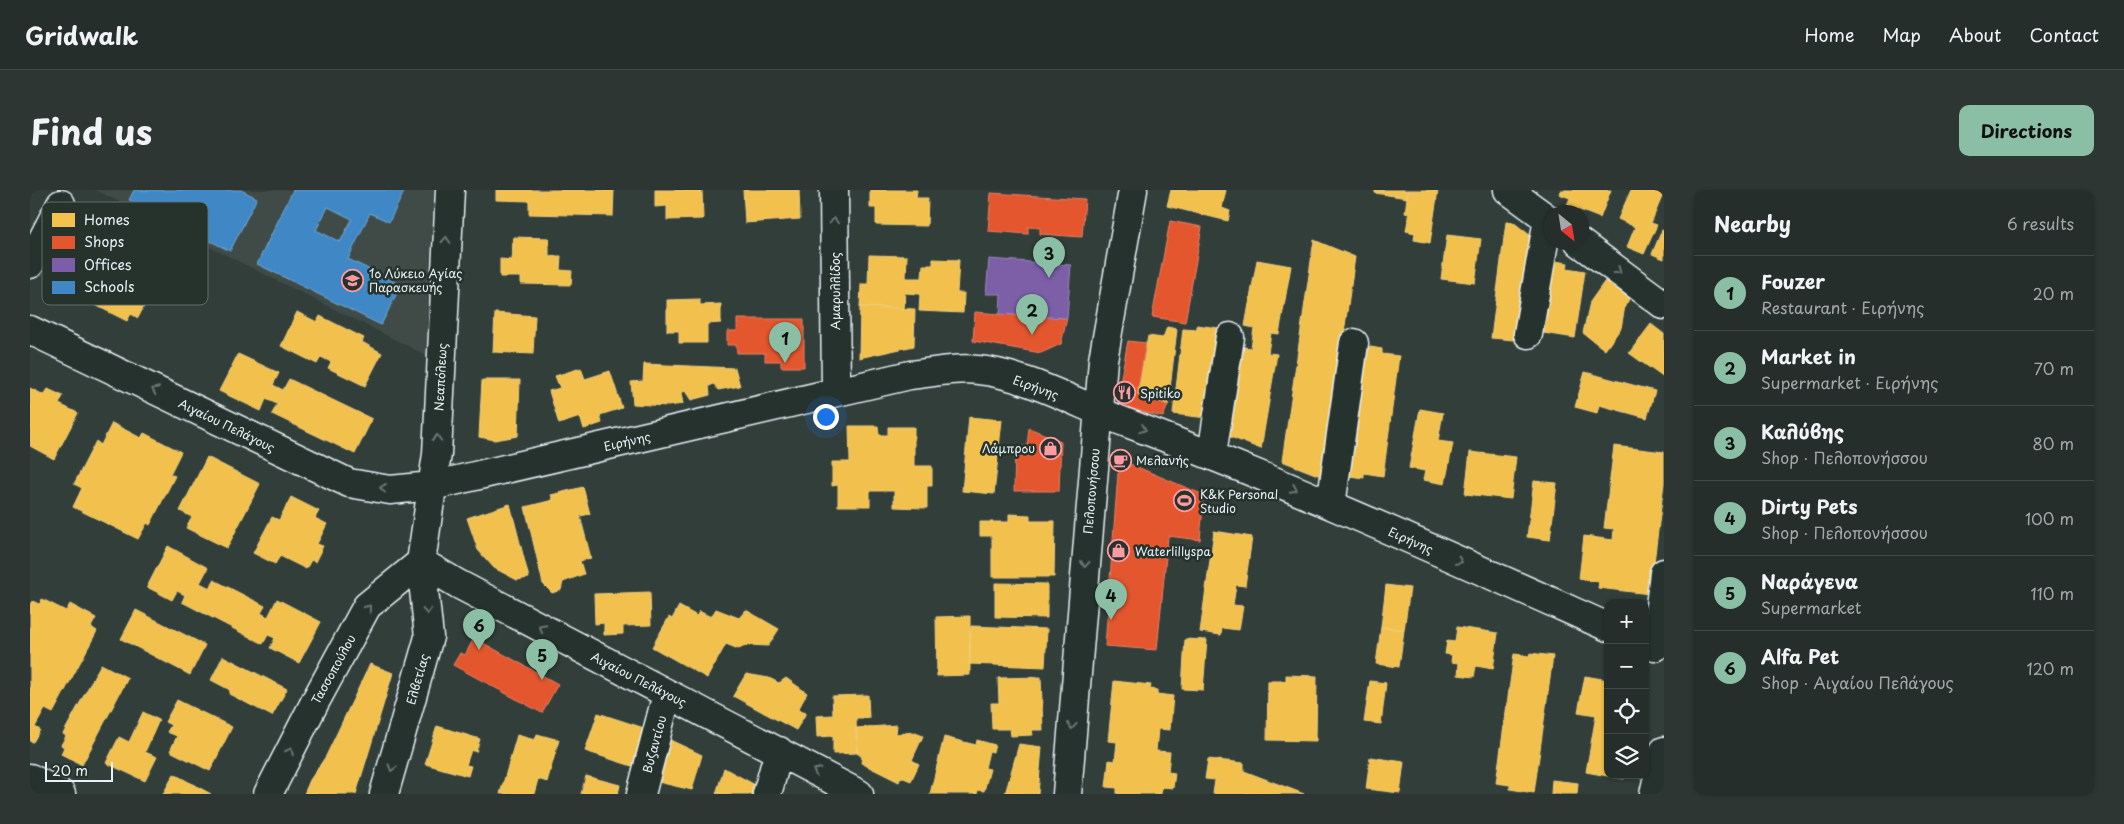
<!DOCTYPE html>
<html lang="en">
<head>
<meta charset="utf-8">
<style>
	:root { --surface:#262e2b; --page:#2e3633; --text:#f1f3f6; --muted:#a4a8a9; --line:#424a47; --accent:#8abfa5 }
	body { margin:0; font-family:"Playpen Sans",sans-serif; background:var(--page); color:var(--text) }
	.controls { position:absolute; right:15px; bottom:15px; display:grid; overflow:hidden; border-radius:10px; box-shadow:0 1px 4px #0004 }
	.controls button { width:45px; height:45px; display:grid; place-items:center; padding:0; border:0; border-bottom:1px solid var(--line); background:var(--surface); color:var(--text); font:25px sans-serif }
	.compass { position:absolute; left:1514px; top:15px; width:45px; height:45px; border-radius:50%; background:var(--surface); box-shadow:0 1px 4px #0004; rotate:150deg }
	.scale { position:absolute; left:15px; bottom:12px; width:68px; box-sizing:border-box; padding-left:5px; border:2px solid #e8f1f8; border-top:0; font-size:14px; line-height:18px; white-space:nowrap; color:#e8f1f8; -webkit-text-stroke:4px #26332d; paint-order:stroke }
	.you { position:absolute; left:795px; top:226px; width:18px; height:18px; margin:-12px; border:4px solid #fff; border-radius:50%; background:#1a73e8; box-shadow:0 0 0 8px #1a73e833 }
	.badge { display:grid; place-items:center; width:32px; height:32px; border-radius:50%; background:var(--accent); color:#111; font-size:16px; font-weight:700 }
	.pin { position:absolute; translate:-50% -41px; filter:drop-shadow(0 1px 2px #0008) }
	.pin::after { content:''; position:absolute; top:26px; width:18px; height:15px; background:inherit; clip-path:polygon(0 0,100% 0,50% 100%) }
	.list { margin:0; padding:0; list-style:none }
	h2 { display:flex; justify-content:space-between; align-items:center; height:65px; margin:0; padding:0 20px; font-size:21px }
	h2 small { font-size:16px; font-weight:400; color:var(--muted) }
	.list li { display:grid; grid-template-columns:32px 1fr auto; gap:15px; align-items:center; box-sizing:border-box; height:75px; padding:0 20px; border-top:1px solid var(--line) }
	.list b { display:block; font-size:19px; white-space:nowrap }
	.list p { margin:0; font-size:16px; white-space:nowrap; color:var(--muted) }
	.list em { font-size:16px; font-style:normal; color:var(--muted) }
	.icon { flex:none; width:28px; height:28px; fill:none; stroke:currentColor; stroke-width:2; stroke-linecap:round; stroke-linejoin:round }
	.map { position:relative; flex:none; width:1634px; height:604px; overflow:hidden; border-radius:10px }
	header { display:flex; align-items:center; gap:30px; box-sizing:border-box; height:70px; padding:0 25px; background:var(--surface); border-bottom:1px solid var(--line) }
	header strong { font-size:24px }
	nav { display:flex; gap:28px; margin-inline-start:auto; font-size:18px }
	.intro { display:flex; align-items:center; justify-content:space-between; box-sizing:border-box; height:120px; padding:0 30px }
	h1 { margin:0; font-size:35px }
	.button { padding:12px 22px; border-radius:10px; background:var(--accent); color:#111; font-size:18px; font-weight:700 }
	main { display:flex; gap:30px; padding:0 30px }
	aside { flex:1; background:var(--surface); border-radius:10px; box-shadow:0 1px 4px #0004 }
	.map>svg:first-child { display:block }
	.built { fill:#3f4b46 }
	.homes { fill:#f2c14e; stroke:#efcf81 }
	.shops { fill:#e4572e; stroke:#e5856b }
	.offices { fill:#7b5ea7; stroke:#9c8abf }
	.schools { fill:#3f88c5; stroke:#72a8d4; fill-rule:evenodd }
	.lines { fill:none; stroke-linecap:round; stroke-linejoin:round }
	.minor-casing { stroke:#e8f1f8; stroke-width:31 }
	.minor { stroke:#26332d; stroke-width:28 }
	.oneway { stroke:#6a7674 }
	.labels { text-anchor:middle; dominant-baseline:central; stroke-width:5; stroke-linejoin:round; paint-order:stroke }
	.poi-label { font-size:12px; fill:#e8f1f8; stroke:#26332d; text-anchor:start }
	.street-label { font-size:12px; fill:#e8f1f8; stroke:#26332d }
	.key { fill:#26332d; stroke:#606c6a; stroke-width:1 }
	.key-label { font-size:14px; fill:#e8f1f8 }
</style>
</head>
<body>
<header>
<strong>Gridwalk</strong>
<nav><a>Home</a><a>Map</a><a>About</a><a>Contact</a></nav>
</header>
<div class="intro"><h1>Find us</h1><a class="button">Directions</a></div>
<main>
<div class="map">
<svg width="1634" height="604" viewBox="0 0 1634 604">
	<rect width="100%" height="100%" fill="#323e39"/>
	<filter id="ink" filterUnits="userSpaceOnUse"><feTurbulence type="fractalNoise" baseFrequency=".02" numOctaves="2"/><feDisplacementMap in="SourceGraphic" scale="10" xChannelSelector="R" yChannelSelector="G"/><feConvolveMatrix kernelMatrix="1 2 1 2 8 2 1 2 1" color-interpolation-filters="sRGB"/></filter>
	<g filter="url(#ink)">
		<!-- built -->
		<path class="built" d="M65,0H404L396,165L96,15Z"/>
		<!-- homes -->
		<path class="homes" d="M466,0H584L583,26L499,24V11L466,10Z
			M625,0H672L673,29L637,30V16L625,17Z
			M713,0H769L770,29L715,33Z
			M840,0H887L886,8H898L897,36L846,35V18H840Z
			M1141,0H1196L1192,18L1200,21L1198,31L1137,16Z
			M1345,0H1378L1377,8L1345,3Z
			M1378,0H1408L1400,53L1384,50L1385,43L1376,41L1379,24L1375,23Z
			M1531,0H1581L1570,28L1537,15L1540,8L1529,4Z
			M1601,0H1629L1634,2L1621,33L1627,35L1614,64L1597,57L1605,37L1588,29Z
			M1476,32H1483L1506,50L1495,151L1461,148Z
			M1632,40L1634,41V69L1622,64Z
			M1417,45L1451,49L1445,93L1411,89Z
			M483,47L519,48V66H531L530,80L542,81L541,95L491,94V87H470V69L482,70Z
			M1284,50L1325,67L1293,287L1252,271Z
			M67,58L94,72L97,65L114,73L107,88L124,97L108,128L101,124L97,131L43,104Z
			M839,65L877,66L876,88H892L893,75H903V69L929,70L927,103H934L933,123L889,121L890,104L875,103L874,118L830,117L831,94H838Z
			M1227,70L1261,76L1249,144L1241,143L1238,163L1247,164L1231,259L1198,246L1214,157L1221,158L1224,138L1215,136Z
			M1518,70L1538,73L1537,78L1555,81L1545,148L1507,142Z
			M1577,88L1601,106L1595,116L1591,138L1575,160L1553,143L1560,112Z
			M670,109V115L691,114V133L677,134V153H649V141H637V110Z
			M830,117L885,119L884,156L829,168Z
			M267,122L287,132L290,126L334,148L332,152L352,163L335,196L298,178L301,172L291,167L287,174L251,156Z
			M465,123L505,126L503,164L463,162Z
			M1621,134L1634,144V188L1599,163Z
			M1167,135L1188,138L1177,228L1143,224L1153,139L1167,140Z
			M1137,137L1147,139L1138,215L1107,204L1118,146L1133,148Z
			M1335,156L1352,159V164L1369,166L1353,286L1334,283V288L1319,286Z
			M208,164L249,183L243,195L253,200L259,189L342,229L325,264L242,224L247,214L236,209L231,221L189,201Z
			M614,174L705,178L710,196L688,200L684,194L679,196L680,205L661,210L655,201L651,203L653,214L638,216L603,214L601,192L613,191Z
			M551,178L555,189L580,181L592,218L570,225L572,233L554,239L550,227L529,234L519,201L530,198L525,186Z
			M1555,182L1625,201L1617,228L1569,215L1567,223L1545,217Z
			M452,190H490L488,246L465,250L449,247Z
			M0,198L14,205L18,199L33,206L29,214L48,223L24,269L0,256Z
			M1390,219L1413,223L1408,251L1423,253L1415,294L1393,290L1395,281L1379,278Z
			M939,227L972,230L964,304L932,301Z
			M82,233L111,248L114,243L151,262L140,284L145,286L120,335L117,333L108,349L43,317L52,298L44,294L66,251L71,255Z
			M819,236H848L849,245H858V237H884V276H902V296H897V318L864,317V301H840V316H808V295L802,296V272H820Z
			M1584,256L1634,262V293L1620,404L1568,398L1569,392L1549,389L1554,346L1583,350L1584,339L1574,338Z
			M1440,262L1486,267L1481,309L1435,304Z
			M177,267L230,294L197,358L156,338L162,327L150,321Z
			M1504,291L1527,293L1520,350L1497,347Z
			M553,297L560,324L550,326L561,368L550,371L554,384L533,392L531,400L522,403L513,394L495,317L523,310L521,305Z
			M261,307L289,321L285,328L297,334L287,354L293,356L285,372L281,370L276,379L250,366L245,374L223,363L242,327L249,330Z
			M480,314L499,388L487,390L464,378L448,360L437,328Z
			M979,324L1000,325V331H1025L1024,387H962V346H950V332H979Z
			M1184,341L1222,347L1215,396L1206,395L1203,415L1213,416L1209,440L1192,438L1191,445L1170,442Z
			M138,356L178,378L170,393L180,398L184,390L235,416L231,423L238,427L247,409L291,432L269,473L240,458L245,448L238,445L233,454L152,412L155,405L147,401L142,410L117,397Z
			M965,393L1017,394V428L965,427Z
			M1356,395L1380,398L1374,440L1351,437Z
			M620,402L621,435L593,436V444L574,445V433L565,434L564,404Z
			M12,409L36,421L40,414L66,428L61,437L67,441L23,523L15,519L5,537L10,540L3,552L0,551V415L2,411L10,414Z
			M649,416L667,426L669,421L681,427L686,419L709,428L716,420L749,439L738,456L718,455L708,459L696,454L677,488L622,457L639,427L642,429Z
			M106,420L175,455L160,485L91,449Z
			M940,426V485L907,486L906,427Z
			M941,436L1017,439L1015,477L939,474Z
			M1351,437L1374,440L1369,477L1346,474Z
			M1427,437L1468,443L1463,479L1446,476L1444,487L1428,485L1429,473L1421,472L1422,465L1415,464L1417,451L1425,452Z
			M1155,449L1177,450L1173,500L1152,499Z
			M1500,463L1523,466L1504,603L1480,599V595L1466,593L1484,464L1499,466Z
			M193,466L257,499L242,526L199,504L200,500L181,490Z
			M71,474L98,488L52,575L31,564L34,557L31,555L36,546L33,544Z
			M340,474L363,483L326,604H274L280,590L296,566Z
			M716,484L739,488L749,493L756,488L777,503L768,520L776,523L766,540L703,506Z
			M1256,485L1287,486L1286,551L1237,550L1238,491H1256Z
			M1555,486L1578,490V585H1595L1594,589L1556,582L1566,525L1548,522Z
			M1011,487L1013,540H1002L1003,545L981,546L980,539H962L961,513H969L968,488Z
			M1084,491L1121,495L1120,499L1127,500V504L1143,506L1140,540L1128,539L1126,561L1140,562L1138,582L1145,583L1143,598L1132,597L1131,604H1087V598L1076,597L1079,570L1085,571L1087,552L1078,551Z
			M1340,491L1356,493L1351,534L1334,532Z
			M838,505L839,528H826L827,563L803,564V546L787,547L786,526L803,525L802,506Z
			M147,510L202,537L180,581L140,561L147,546L137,542L141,535L135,532Z
			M113,522L129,530L115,562L127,567L115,591L76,573L89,547L99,552Z
			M568,523L614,538L602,576L555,561Z
			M867,535L866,544L883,542L893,546L882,570L889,574L881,591L871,587L869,592L831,573L832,567L827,563L826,538Z
			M407,536L450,549L446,562L441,560L436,575L441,576L438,586L395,574Z
			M507,544L529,550L517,592L508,589L504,604H470L487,545L505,550Z
			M914,547L946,555L947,550L965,555L963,562L959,561L955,578L960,579L954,601L948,600L947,604H900Z
			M638,549L672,565L662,600L624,591Z
			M989,554L1012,557L1008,604H975Z
			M1340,567L1374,572L1370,603L1336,599Z
			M1178,569L1214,573V581L1274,604H1183L1185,590L1175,589Z
			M694,578L727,596L725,604H686Z
			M144,584L181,604H133Z
			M556,586L590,595L588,604H551Z
			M1522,590L1548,593L1547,604H1521Z"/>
		<!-- shops -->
		<path class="shops" d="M961,3L1055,9L1052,47L1010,44V38L998,37V44L958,41Z
			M1140,31L1172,37L1155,132L1122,127Z
			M945,122L970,124L1037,128L1031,154L1011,163L943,151Z
			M707,129H774V177H751V171H735V163H707L706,155H697V141H707Z
			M1098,151L1116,153L1107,204L1138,215L1133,227L1096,218L1089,213L1088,203Z
			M999,238L1031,251L1029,301H984L985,257L997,256Z
			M1100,274L1174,305L1170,350L1138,346L1127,460L1075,456L1088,283Z
			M444,448L528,494L512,523L423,475L430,463L435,465Z"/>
		<!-- offices -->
		<path class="offices" d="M959,69L1041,75L1037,128L970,124L971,104H956Z"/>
		<!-- schools -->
		<path class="schools" d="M104,0H211L227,8L200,61L99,10Z
			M263,0H375L359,32L340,23L318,69L371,95L351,135L227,74ZM298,17L322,29L310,52L286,40Z"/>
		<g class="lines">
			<defs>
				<path id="minor" d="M804,0L806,202
					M1478,0L1522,32
					M1549,52L1634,115
					M0,74L31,14
					M0,140L319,293L360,300L402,296L880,185C901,183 926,177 948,180C995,184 1052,216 1097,233C1260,294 1419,366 1578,437
					M1498,144L1518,29
					M1182,264L1200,147
					M1301,315L1324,153
					M391,372L428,394L829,604
					M1625,457L1634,383
					M0,588L31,604
					M238,604L286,510L337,416L391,372
					M354,604L399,447L391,372L407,264L420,0
					M611,604L637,504
					M737,604L749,561
					M1037,604L1073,170L1103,0
					M1624,604L1634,561"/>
			</defs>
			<!-- minor casing -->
			<use href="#minor" class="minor-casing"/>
			<!-- minor -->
			<use href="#minor" class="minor"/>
		</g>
		<!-- one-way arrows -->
		<defs><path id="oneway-chevron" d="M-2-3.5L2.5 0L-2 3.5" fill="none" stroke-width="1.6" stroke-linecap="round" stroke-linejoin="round" transform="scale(1.25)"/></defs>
		<g class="oneway">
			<use href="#oneway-chevron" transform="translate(804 31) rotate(-90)"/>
			<use href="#oneway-chevron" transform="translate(416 50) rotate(-87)"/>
			<use href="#oneway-chevron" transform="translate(1588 81) rotate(36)"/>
			<use href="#oneway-chevron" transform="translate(125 200) rotate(-154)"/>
			<use href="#oneway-chevron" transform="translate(1113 239) rotate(21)"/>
			<use href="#oneway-chevron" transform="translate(407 248) rotate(-87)"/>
			<use href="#oneway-chevron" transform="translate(353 298) rotate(-173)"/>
			<use href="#oneway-chevron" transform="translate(1264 299) rotate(23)"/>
			<use href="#oneway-chevron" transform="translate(1429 371) rotate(24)"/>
			<use href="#oneway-chevron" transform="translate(1055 374) rotate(95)"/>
			<use href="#oneway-chevron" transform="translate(338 418) rotate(-52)"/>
			<use href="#oneway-chevron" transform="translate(397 421) rotate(86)"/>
			<use href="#oneway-chevron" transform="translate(512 438) rotate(-152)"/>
			<use href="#oneway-chevron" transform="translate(1042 536) rotate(95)"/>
			<use href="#oneway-chevron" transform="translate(260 561) rotate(-63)"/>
			<use href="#oneway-chevron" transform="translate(362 578) rotate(106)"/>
			<use href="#oneway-chevron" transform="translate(786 581) rotate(-152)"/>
		</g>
	</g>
	<!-- icons -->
	<defs>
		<symbol id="school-ring" viewBox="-11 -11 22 22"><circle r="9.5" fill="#26332d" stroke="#ff9aa2" stroke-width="1.5"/><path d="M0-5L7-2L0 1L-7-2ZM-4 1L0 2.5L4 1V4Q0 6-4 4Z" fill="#ff9aa2"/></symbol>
		<symbol id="restaurant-ring" viewBox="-11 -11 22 22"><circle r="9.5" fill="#26332d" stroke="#ff9aa2" stroke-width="1.5"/><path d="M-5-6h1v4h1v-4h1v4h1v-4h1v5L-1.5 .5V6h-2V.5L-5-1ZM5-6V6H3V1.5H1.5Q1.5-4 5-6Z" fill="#ff9aa2"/></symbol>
		<symbol id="shop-ring" viewBox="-11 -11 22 22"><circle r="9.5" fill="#26332d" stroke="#ff9aa2" stroke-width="1.5"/><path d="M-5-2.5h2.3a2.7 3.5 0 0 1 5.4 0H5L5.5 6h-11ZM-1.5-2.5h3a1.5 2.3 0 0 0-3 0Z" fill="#ff9aa2"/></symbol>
		<symbol id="cafe-ring" viewBox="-11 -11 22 22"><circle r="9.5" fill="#26332d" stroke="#ff9aa2" stroke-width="1.5"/><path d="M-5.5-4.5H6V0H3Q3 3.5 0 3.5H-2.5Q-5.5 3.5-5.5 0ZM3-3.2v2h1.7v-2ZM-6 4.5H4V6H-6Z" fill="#ff9aa2"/></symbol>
		<symbol id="stadium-ring" viewBox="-11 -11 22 22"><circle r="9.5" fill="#26332d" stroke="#ff9aa2" stroke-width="1.5"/><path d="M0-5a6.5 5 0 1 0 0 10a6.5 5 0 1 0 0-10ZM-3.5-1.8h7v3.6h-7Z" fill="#ff9aa2"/></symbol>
	</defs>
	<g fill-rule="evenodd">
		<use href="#school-ring" x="310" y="78" width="25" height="25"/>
		<use href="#restaurant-ring" x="1082" y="190" width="25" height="25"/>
		<use href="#shop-ring" x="1008" y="246" width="25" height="25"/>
		<use href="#cafe-ring" x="1078" y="258" width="25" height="25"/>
		<use href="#stadium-ring" x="1142" y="298" width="25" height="25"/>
		<use href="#shop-ring" x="1076" y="348" width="25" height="25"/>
	</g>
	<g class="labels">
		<!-- poi labels -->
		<g class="poi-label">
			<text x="339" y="83">1ο Λύκειο Αγίας<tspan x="339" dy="14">Παρασκευής</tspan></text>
			<text x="1110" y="203">Spitiko</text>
			<text x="1005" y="258" text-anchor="end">Λάμπρου</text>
			<text x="1106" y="270">Μελανής</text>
			<text x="1170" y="304">K&amp;K Personal<tspan x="1170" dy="14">Studio</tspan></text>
			<text x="1105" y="361">Waterlillyspa</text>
		</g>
		<!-- street labels -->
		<g class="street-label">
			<text transform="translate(805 101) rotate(-90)">Αμαρυλλίδος</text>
			<text transform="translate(410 187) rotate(-87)">Νεαπόλεως</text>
			<text transform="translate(1006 197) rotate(20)">Ειρήνης</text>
			<text transform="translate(197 235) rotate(26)">Αιγαίου Πελάγους</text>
			<text transform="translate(597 251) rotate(-13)">Ειρήνης</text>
			<text transform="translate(1061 301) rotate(-85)">Πελοπονήσσου</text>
			<text transform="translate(1381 350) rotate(24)">Ειρήνης</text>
			<text transform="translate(303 479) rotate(-61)">Τασσοπούλου</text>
			<text transform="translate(387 489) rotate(-74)">Ελβετίας</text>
			<text transform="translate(609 489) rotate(27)">Αιγαίου Πελάγους</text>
			<text transform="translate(624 554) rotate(-75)">Βυζαντίου</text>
		</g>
	</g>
	<!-- legend -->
	<rect x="12" y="12" width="166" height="103" rx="8" class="key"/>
	<rect x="22" y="23" width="23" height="14" fill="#f2c14e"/>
	<rect x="22" y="46" width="23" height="13" fill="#e4572e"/>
	<rect x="22" y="68" width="23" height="14" fill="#7b5ea7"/>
	<rect x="22" y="91" width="23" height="13" fill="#3f88c5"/>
	<g class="key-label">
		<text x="54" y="35">Homes</text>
		<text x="54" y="57">Shops</text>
		<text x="54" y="80">Offices</text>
		<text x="54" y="102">Schools</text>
	</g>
</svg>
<div class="controls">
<button>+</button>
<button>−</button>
<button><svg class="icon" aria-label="locate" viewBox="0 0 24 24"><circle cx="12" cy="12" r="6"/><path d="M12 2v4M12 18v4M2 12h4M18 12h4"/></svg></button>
<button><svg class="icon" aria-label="layers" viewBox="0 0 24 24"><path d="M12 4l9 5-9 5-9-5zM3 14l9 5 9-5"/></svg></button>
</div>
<svg class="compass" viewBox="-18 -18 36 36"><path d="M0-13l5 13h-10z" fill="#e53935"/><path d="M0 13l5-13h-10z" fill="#a4a8a9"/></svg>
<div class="scale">20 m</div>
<div class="you"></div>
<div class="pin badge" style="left:755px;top:173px">1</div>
<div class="pin badge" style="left:1002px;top:145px">2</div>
<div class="pin badge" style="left:1019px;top:88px">3</div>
<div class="pin badge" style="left:1081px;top:430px">4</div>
<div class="pin badge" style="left:512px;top:490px">5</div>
<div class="pin badge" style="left:449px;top:460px">6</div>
</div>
<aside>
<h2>Nearby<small>6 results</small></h2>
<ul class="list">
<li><span class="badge">1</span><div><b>Fouzer</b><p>Restaurant · Ειρήνης</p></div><em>20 m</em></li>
<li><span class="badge">2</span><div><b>Market in</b><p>Supermarket · Ειρήνης</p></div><em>70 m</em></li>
<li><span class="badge">3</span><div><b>Καλύβης</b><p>Shop · Πελοπονήσσου</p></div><em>80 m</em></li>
<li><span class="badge">4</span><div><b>Dirty Pets</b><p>Shop · Πελοπονήσσου</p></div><em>100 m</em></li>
<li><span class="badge">5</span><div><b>Ναράγενα</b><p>Supermarket</p></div><em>110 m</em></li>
<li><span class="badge">6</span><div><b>Alfa Pet</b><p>Shop · Αιγαίου Πελάγους</p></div><em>120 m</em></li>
</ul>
</aside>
</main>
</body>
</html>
